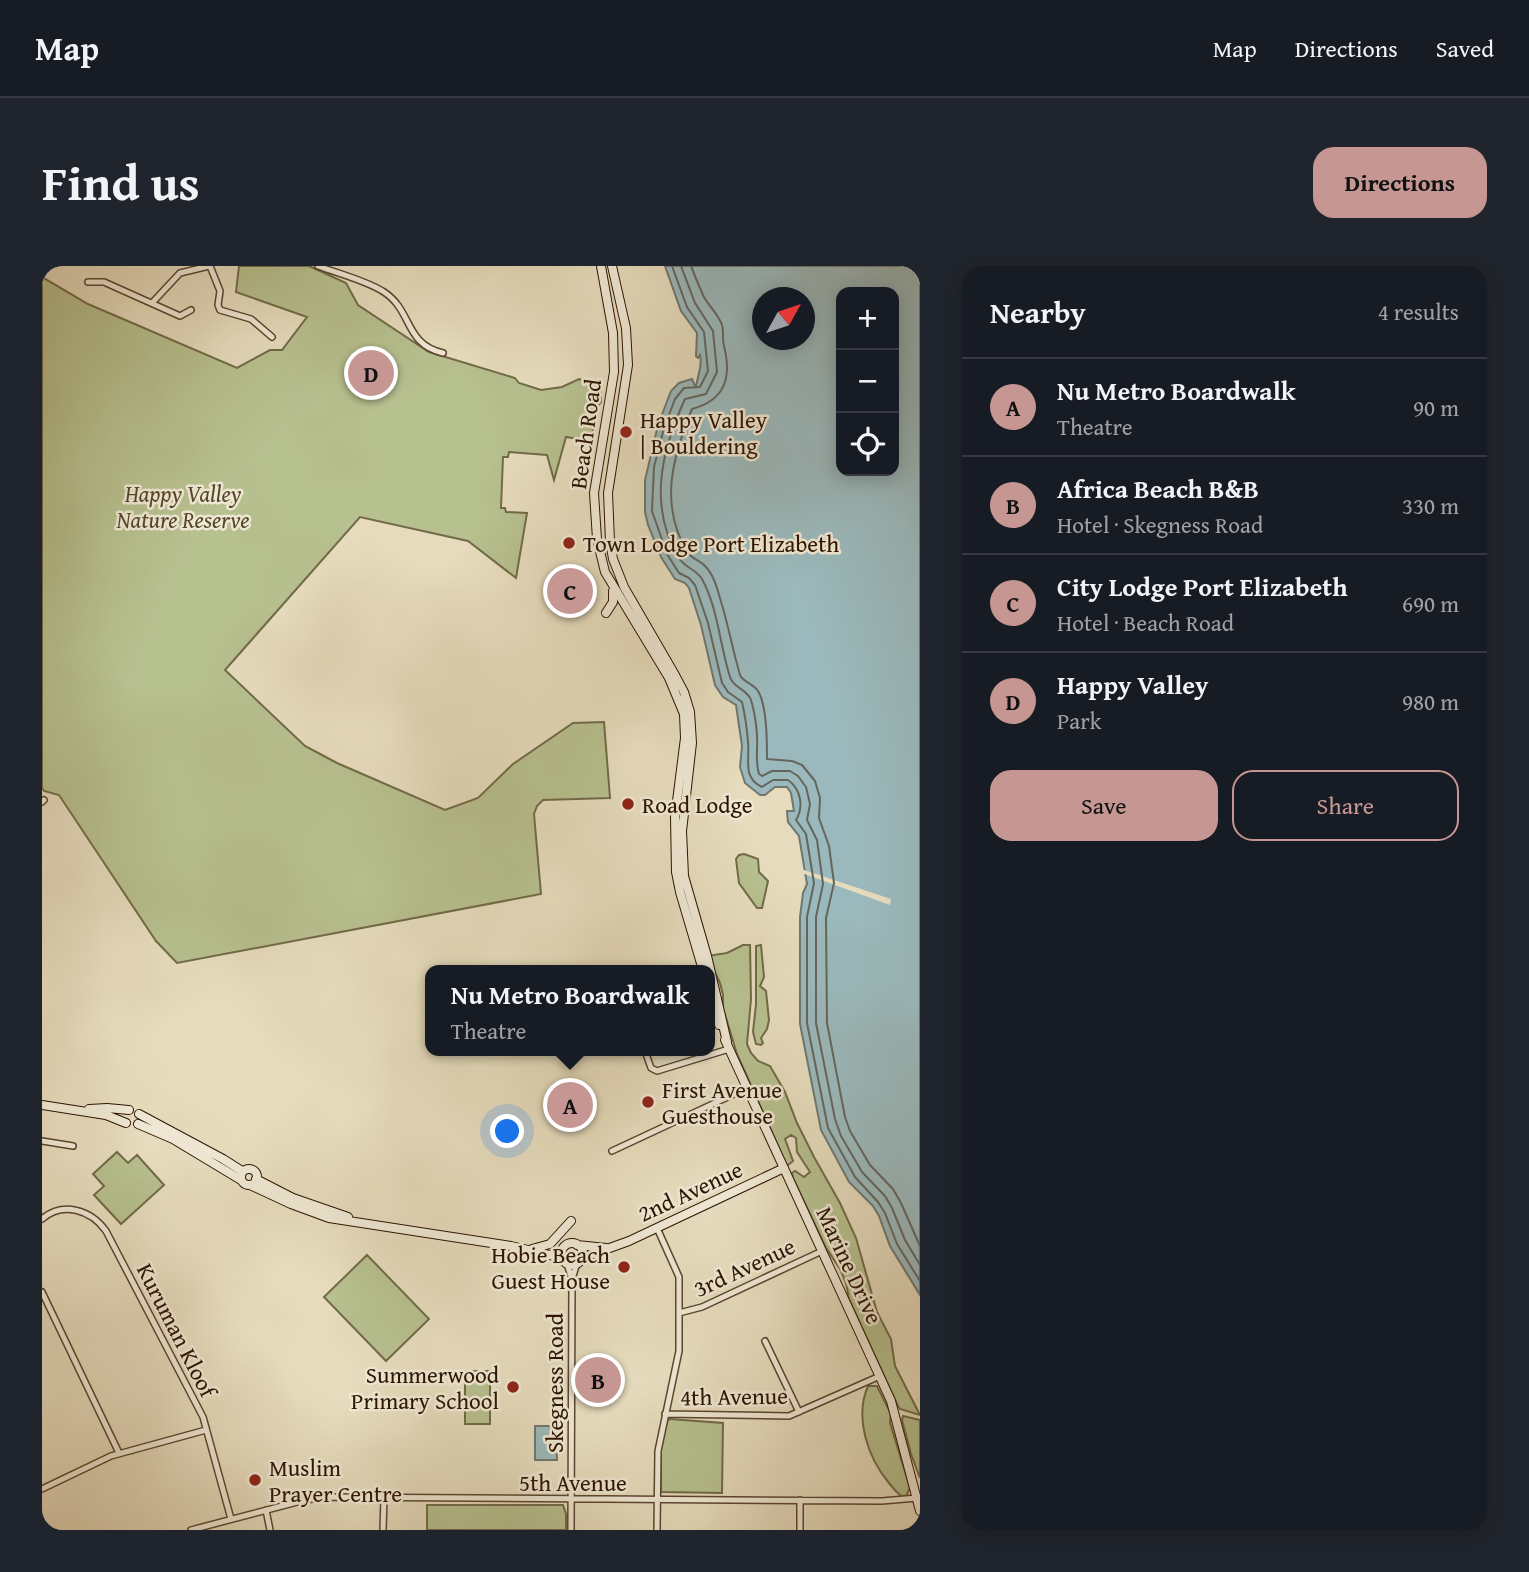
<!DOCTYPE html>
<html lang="en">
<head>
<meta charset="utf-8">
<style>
	:root { --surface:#171b24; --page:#20242c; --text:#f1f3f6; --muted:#9ea1a6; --line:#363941; --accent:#c59692 }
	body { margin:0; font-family:"Gentium Book Plus",serif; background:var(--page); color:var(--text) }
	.controls { position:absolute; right:21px; top:21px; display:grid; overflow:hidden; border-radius:14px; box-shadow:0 4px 18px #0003 }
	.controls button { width:63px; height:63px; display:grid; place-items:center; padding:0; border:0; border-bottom:2px solid var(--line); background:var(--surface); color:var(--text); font:35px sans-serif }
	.compass { position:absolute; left:710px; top:21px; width:63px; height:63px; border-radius:50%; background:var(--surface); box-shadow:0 4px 18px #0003; rotate:50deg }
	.you { position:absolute; left:466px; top:866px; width:24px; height:24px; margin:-18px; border:5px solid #fff; border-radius:50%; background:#1a73e8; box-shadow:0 0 0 10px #1a73e833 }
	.badge { display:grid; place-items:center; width:46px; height:46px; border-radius:50%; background:var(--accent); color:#111; font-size:23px; font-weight:700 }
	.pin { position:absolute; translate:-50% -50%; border:4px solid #fff; box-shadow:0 2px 7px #0006 }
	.popup { position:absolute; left:383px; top:699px; width:290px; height:91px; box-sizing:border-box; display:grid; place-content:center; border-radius:14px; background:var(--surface); filter:drop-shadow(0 2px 5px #0005); font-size:23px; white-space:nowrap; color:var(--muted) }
	.popup b { font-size:26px; color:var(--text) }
	.popup::after { content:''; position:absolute; left:50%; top:100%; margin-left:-14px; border:14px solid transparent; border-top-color:var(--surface) }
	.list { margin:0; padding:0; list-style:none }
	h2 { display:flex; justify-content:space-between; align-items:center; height:91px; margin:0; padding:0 28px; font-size:30px }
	h2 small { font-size:23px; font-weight:400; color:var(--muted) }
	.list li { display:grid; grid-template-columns:46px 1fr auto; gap:21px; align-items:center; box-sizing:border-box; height:98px; padding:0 28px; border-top:2px solid var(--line) }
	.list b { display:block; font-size:26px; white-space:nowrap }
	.list p { margin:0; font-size:23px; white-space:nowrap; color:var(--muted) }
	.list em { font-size:23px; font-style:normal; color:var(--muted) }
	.actions { display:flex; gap:14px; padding:21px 28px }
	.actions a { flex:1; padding:16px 0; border:2px solid var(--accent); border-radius:21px; text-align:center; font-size:24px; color:var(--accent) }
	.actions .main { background:var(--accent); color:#111 }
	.icon { flex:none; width:38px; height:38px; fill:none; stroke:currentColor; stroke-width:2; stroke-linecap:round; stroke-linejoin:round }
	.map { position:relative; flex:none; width:878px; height:1264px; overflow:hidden; border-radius:21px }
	header { display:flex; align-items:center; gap:42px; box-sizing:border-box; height:98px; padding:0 35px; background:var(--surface); border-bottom:2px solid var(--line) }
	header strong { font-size:33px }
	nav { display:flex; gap:38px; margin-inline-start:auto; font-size:24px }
	.intro { display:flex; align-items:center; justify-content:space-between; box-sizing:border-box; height:168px; padding:0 42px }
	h1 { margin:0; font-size:49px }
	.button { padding:18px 32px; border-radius:21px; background:var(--accent); color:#111; font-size:24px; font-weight:700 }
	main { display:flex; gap:42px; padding:0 42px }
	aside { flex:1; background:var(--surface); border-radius:21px; box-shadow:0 4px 18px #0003 }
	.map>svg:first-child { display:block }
	.green { fill:#b7c08f; stroke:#726a48; stroke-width:2 }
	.water { fill:#9bb9bc; stroke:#6f7771; stroke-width:2; fill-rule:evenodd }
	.pier { fill:#e6dcbd }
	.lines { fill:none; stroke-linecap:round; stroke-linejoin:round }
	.shore { stroke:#64665e; stroke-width:2 }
	.street-casing { stroke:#5a452f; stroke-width:8 }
	.secondary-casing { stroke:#2c1300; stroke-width:10 }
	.street { stroke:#efe8d4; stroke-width:5 }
	.secondary { stroke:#efe8d4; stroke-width:8 }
	.poi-dot { fill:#8f2418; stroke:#efe8d4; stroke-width:2.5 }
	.labels { text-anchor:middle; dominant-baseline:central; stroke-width:5; stroke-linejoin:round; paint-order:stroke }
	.poi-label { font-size:23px; fill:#2c1300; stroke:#efe8d4; text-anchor:start }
	.street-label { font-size:23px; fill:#2c1300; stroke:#efe8d4 }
	.park-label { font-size:23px; font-style:italic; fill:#56472b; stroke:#efe8d4 }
</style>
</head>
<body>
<header>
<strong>Map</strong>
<nav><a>Map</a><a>Directions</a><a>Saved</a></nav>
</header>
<div class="intro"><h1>Find us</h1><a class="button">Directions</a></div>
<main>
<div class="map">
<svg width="878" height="1264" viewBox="0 0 878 1264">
	<rect width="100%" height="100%" fill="#e6dcbd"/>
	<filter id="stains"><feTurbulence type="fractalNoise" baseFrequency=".00286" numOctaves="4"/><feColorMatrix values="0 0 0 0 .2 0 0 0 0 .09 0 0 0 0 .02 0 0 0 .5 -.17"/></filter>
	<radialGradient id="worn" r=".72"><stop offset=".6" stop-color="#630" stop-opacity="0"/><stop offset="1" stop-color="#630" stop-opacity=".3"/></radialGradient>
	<!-- green -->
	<path class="green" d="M197,0H267L304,17L316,39L387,86L473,112L477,117L499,124L520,121L537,113L558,119L559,136L553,144L554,148L549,175L524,171L512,214L505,189L467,186L466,191H461L459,242H463L464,246L485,247L474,312L426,275L318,251L183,404L263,480L295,497L403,544L436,532L471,498L531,457L562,456L568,532L501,534L495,540L492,548L499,628L135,697L114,675L17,529L2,525L0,522V11L46,38L195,102L228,84H240L265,51L194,26Z
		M702,588L716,593L717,606L726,615L720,642H715L697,617L694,593L697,589Z
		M701,679H708L709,733L705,778L709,787L716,795L728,800L743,826L755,857L772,891L798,937L814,972L835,1046L849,1073L853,1100L878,1149L858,1143L856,1140L807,1033L804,1017L798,1003L784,982L751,912L750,907L753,905L762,911L768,906L755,886L754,872L749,869L743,873L751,895L745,900L695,788L681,742V729L678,717L665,690L685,687Z
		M719,679L722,711L718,720L724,725L727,754L725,763L719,772L721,777L719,779L714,778L711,766L714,738V680Z
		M75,886L86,897L95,889L122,919L79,958L52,929L62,920L51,908Z
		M325,989L387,1053L344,1095L282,1031Z
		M423,1105H448V1158H423Z
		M826,1120H835L849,1148L848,1157L868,1222L863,1232C856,1229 852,1223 847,1217C826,1192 812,1152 826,1120Z
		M861,1150L878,1154V1212L869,1188L860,1154Z
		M628,1153L681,1157L680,1227L619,1226V1181L625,1155Z
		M385,1239H521L524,1248V1264H385Z"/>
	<!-- water -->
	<path class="water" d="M623,0H878V1029L848,980L837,950L831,940L807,916L779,864L758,758V651L761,627L765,618L757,570L746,556L745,545H752L749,527L745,521H733L723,529H718L703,517L698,501L700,480L694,439L681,431L673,419L659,359L647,322L643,317L633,313L619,291L606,259L603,246V214L616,159L629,125L637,117L650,113L654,122C655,110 661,100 658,89L656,92L654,90L655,67L639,45ZM799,26H852V205H799ZM720,32H762V74H720Z
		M493,1160H514L515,1194H493Z"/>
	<!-- pier -->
	<path class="pier" d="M759,603L849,633L848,639L760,607Z"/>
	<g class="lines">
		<!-- shore -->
		<path class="shore" d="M630,0L645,41L662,66L666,105L658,121L642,122L633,133L622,162L612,201L610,245L625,288L637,307L647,312L653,319L666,357L680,417L686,426L700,436C703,449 705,463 706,476C708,493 700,512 720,521L731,514H746C759,523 762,541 754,554L764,568L772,617L765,651V757L786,862L813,911L836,936L843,947L855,978L878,1015
			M639,0L653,37L671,65L675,106L664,128L643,133C619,185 606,241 637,292C643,302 654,303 660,313C676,342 678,380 688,411C691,422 705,423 709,434C713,447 716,468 715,482C715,491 714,498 717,508L720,510L730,505H748L756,510L764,521L768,538L765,554L775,574L781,618L774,651V757L793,853L799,870L820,906L843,930L850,942L863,974L878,999
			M649,0C653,10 657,21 662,31C667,40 676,48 680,59C682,66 680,73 682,80C690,112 683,134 650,143C630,192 617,240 646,287C651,293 658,295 663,300C673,310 676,326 680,339C684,350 696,407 699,411C704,417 711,418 716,425C725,440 725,475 725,493L750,495L760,499L773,515L778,532L777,552L787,580L792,617L784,652L785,757L803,851L808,865L828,899L851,923L859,937L878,980"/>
		<defs>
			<path id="street" d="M168,0L178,25L176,39L178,44L209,53L230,71
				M276,0C297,8 323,14 342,26C371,45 362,78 401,87
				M46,16H62L138,50L149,44
				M110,37L138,7L167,0
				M0,536L2,534
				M603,785L609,802L615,805L687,783
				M0,875L31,880
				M570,885L705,822
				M0,953C21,935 49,944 64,965L161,1151L189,1253
				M615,962L637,1011V1085L616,1185L615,1264
				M525,998L530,1013
				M0,1026L77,1187
				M637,1047L660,1041L780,985
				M723,1075L757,1146
				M623,1148L747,1150L838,1110
				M0,1223L69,1190L164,1164
				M224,1244L228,1264
				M149,1264L263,1234L284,1231L840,1235L875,1232
				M341,1264L342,1232
				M529,1264L530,1013L535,997
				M758,1264V1234"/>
			<path id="secondary" d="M559,0L571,67L572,106L552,227L555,273L563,306L627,412L642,448L643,472L633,551L634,606L638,626L661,704
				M570,0L584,62L586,99L566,227L568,275L571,293L582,321L633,409L642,426L648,446L650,477L640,565L642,610L665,690L685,776
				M564,347L571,336V325
				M668,726L677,759
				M683,774L849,1135L878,1245
				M0,839L64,849L84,857
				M47,843L65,842L87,844
				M97,848L181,893L200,905
				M96,858L131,873L199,914
				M199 911a8 8 0 1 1 16 0a8 8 0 1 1-16 0Z
				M214,913L251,932L306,951
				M208,919L249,938L287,952L469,980L520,992
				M519 988a11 11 0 1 1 22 0a11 11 0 1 1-22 0Z
				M535,979L564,982
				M490,983L508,978L529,955
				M540,992L587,975L742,902"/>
		</defs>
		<!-- street casing -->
		<use href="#street" class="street-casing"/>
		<!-- secondary casing -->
		<use href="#secondary" class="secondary-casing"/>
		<!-- street -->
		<use href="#street" class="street"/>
		<!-- secondary -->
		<use href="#secondary" class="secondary"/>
	</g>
	<!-- markers -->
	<g class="poi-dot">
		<circle cx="584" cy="166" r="7"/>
		<circle cx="527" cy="277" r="7"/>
		<circle cx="586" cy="538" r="7"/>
		<circle cx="606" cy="836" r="7"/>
		<circle cx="582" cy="1001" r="7"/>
		<circle cx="471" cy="1121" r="7"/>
		<circle cx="213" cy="1214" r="7"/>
	</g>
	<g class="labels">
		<!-- poi labels -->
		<g class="poi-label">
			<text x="598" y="153">Happy Valley<tspan x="598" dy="26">| Bouldering</tspan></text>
			<text x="541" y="277">Town Lodge Port Elizabeth</text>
			<text x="600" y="538">Road Lodge</text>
			<text x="620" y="823">First Avenue<tspan x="620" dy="26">Guesthouse</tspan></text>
			<text x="568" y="988" text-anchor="end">Hobie Beach<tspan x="568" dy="26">Guest House</tspan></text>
			<text x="457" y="1108" text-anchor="end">Summerwood<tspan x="457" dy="26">Primary School</tspan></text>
			<text x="227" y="1201">Muslim<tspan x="227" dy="26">Prayer Centre</tspan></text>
		</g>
		<!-- street labels -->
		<g class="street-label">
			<text transform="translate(543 168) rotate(-82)">Beach Road</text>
			<text transform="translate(648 925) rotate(-25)">2nd Avenue</text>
			<text transform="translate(808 999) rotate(65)">Marine Drive</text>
			<text transform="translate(702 1001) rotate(-25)">3rd Avenue</text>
			<text transform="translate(135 1064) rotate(63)">Kuruman Kloof</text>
			<text transform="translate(512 1117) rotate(-90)">Skegness Road</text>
			<text transform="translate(692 1130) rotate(-1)">4th Avenue</text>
			<text x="531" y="1216">5th Avenue</text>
		</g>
		<!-- park labels -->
		<g class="park-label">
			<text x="141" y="227">Happy Valley<tspan x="141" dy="26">Nature Reserve</tspan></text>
		</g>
	</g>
	<rect width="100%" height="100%" filter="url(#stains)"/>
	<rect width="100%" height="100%" fill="url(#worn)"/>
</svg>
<div class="controls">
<button>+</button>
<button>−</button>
<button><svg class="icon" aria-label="locate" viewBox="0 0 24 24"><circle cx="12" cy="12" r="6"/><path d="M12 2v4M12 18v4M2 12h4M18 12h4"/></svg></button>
</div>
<svg class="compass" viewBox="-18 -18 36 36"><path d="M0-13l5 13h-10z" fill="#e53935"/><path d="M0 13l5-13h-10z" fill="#9ea1a6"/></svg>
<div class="you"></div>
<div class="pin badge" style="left:528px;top:839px">A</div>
<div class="popup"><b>Nu Metro Boardwalk</b>Theatre</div>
<div class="pin badge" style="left:556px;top:1114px">B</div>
<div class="pin badge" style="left:528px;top:325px">C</div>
<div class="pin badge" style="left:329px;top:107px">D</div>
</div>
<aside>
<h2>Nearby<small>4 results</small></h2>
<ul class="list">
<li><span class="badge">A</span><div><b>Nu Metro Boardwalk</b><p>Theatre</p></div><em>90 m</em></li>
<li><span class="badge">B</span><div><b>Africa Beach B&amp;B</b><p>Hotel · Skegness Road</p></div><em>330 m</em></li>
<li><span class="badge">C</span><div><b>City Lodge Port Elizabeth</b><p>Hotel · Beach Road</p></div><em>690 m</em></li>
<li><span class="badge">D</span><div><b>Happy Valley</b><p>Park</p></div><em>980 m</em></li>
</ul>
<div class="actions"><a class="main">Save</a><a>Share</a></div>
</aside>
</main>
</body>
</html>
